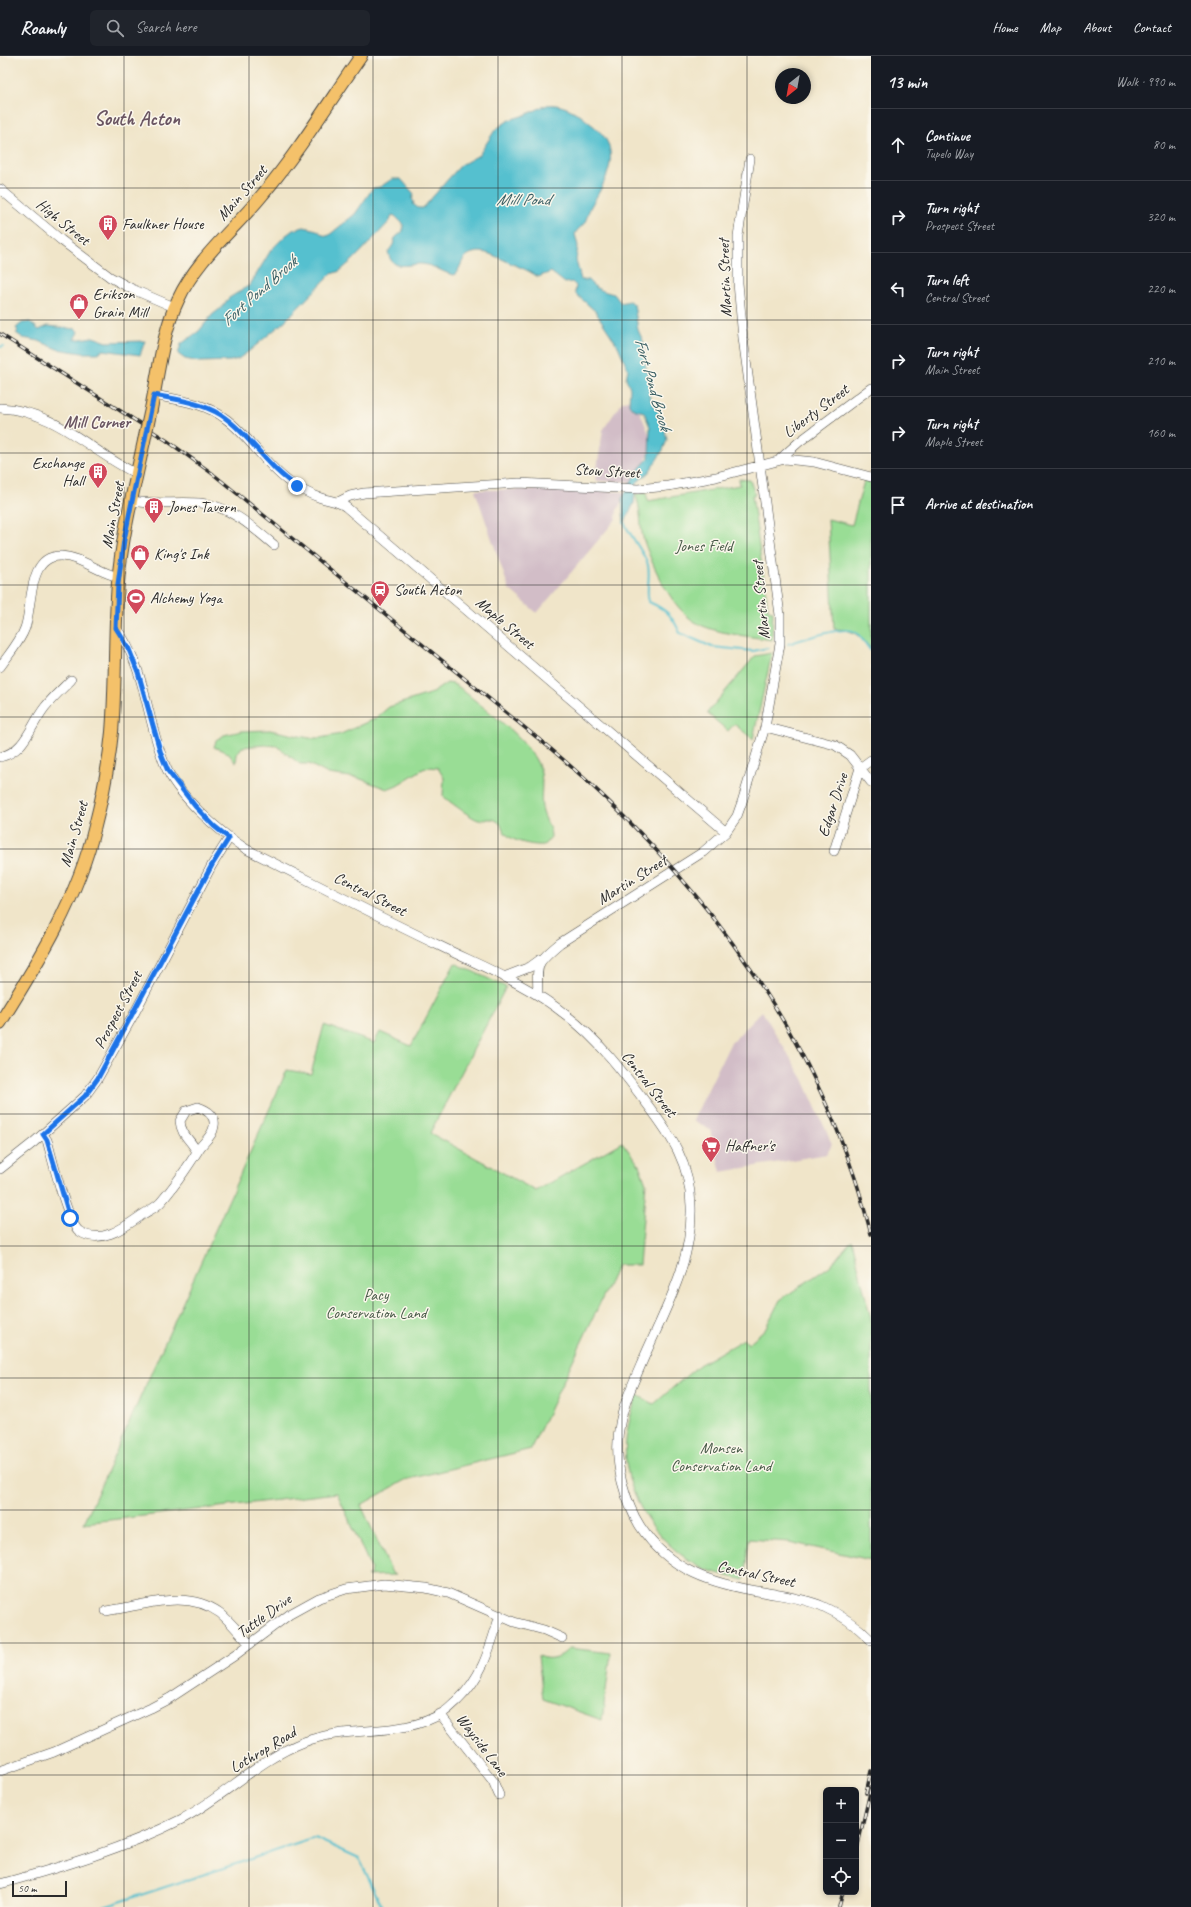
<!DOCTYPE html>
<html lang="en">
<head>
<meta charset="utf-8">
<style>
	:root { --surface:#171b24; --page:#20242c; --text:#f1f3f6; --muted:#9ea1a6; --line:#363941 }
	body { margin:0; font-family:Caveat,sans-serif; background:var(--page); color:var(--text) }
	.controls { position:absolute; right:12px; bottom:12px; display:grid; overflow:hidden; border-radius:6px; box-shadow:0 2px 6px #0003 }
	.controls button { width:36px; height:36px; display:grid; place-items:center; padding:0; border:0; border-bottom:1px solid var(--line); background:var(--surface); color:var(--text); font:20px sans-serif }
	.compass { position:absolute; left:775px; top:12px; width:36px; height:36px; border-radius:50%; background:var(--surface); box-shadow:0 2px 6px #0003; rotate:211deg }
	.scale { position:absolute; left:12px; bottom:10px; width:55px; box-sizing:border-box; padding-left:4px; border:2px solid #2b2b2b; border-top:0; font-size:11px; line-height:14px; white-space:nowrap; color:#2b2b2b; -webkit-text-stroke:3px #fbf7ec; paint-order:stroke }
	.stop { position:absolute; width:12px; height:12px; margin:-9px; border:3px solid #1a73e8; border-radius:50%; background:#fff }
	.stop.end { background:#1a73e8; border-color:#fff; box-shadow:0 1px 4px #0008 }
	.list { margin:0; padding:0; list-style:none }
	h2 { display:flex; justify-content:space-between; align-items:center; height:52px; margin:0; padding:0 16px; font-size:17px }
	h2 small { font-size:13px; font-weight:400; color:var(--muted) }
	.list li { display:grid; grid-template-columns:26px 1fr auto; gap:12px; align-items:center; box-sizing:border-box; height:72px; padding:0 16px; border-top:1px solid var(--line) }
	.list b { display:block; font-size:15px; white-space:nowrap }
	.list p { margin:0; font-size:13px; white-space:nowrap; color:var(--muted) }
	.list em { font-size:13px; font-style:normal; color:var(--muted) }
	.icon { flex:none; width:22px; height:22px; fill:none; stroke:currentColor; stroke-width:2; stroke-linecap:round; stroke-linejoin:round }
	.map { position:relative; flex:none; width:871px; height:1851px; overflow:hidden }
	header { display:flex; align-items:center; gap:24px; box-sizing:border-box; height:56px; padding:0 20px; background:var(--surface); border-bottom:1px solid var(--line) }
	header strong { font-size:19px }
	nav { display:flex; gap:22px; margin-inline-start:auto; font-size:14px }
	.search { width:280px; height:36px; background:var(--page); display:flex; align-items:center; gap:10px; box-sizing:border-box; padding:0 14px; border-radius:6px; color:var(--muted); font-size:15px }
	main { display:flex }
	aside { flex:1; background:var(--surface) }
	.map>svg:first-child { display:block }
	.industrial { fill:#d2bdc7 }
	.green { fill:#99dd95; stroke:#628460 }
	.water { fill:#55c0cf; stroke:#40767d }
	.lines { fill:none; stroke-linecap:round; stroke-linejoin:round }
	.stream { stroke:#55c0cf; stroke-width:2 }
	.minor-casing { stroke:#494743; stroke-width:10 }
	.major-casing { stroke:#494743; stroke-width:14 }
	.minor { stroke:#fff; stroke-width:9 }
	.major { stroke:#f4c16a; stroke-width:12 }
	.rail-casing { stroke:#2b2b2b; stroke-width:3.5 }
	.rail { stroke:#fbf7ec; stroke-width:2; stroke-dasharray:6; stroke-linecap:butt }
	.major-bridge-casing { stroke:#494743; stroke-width:14; stroke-linecap:butt }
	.major-bridge { stroke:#f4c16a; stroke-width:12 }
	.route { stroke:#1a73e8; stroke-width:5 }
	.grid { fill:none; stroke:#2b2b2b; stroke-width:1; stroke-opacity:0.55 }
	.labels { text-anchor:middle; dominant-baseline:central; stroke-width:3; stroke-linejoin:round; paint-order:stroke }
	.street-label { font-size:16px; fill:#2b2b2b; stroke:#fbf7ec }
	.poi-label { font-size:16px; fill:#2b2b2b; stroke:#fbf7ec; text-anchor:start }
	.park-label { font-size:16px; fill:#465846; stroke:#fbf7ec }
	.water-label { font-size:17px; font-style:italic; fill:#3a5f64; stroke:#fbf7ec }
	.neighbourhood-label { font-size:17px; font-weight:bold; fill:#6a5562; stroke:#fbf7ec }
	.district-label { font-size:20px; font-weight:bold; fill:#6a5562; stroke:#fbf7ec }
</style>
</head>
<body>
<header>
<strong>Roamly</strong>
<div class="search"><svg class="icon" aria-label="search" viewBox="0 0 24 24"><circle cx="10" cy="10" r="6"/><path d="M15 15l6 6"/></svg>Search here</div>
<nav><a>Home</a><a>Map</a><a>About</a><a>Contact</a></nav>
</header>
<main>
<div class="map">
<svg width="871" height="1851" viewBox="0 0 871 1851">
	<rect width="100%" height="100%" fill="#fbf7ec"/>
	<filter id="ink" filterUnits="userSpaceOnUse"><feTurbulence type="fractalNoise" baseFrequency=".025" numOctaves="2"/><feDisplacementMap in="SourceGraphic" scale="8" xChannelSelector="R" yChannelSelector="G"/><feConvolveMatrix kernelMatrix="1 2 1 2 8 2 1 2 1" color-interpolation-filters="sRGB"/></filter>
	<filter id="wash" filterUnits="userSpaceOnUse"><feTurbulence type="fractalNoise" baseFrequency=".012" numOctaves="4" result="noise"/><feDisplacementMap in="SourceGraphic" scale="16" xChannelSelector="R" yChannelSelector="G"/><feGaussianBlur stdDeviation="0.9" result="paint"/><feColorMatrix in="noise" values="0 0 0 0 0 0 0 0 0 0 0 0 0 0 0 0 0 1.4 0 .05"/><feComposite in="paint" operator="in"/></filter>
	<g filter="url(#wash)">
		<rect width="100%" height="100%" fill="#f0e5c9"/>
		<!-- industrial -->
		<path class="industrial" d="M634,342L652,385L646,405L631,426L595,425L603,374L622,346Z
			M559,433L628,436L617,454L616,463L537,557L509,533L475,434Z
			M762,955L803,1023L832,1088L827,1098L721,1116L710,1074L693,1064L730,988Z"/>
		<!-- green -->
		<path class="green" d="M739,423L750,424L755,439H752L768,554L773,555L772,584C750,580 714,578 695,566C671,551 653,511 644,485C639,469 642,453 635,438L646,437L648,445L740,429Z
			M864,425L871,427V593C860,579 852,573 834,573L828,463L852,469Z
			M772,597L753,683L734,668L728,675L707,657L755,600Z
			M447,627L453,628L459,631C481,651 530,683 540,713C544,726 540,739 542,752C544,763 551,770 551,781L544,789C534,790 513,786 506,778C502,774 503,769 497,765C490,761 486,764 479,764C474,764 447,744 443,740L444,722L438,712L429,711L423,713L397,729L387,733L358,722L328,718L309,708H300L277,690L265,689L242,691L237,698L236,707L228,697L214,691L216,685L224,679L242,675L270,674L309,682H320L341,678L376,662L389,651L432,637Z
			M455,907L506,931L430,1077L536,1135L622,1086L639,1109L646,1127L639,1209H618L531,1393L405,1424L361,1449L392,1517L396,1519L367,1520L370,1519L371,1512L337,1437L84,1467L287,1014L311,1018L324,969L374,987L380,976L411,990Z
			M852,1184L871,1264V1504L789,1486L749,1483L744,1524C728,1520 712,1517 697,1509C652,1484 618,1430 627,1377C629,1364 633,1351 637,1339L654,1348L699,1309L744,1283L748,1288L765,1273L780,1244L830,1210Z
			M569,1592L611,1597L602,1664L543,1643L538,1600C550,1605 561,1602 569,1592Z"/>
		<!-- water -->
		<path class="water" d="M547,49C560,47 576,55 586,64C592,69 598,73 602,78C622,101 602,131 590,152C588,157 587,162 585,166C582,171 577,173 575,178L578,190L576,204L581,224H588C594,232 604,236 614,238L621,247L629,245L634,248L638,274L644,287L646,313L652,327L649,339L654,350L662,361L667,384L663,394L649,416L635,428L634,447L624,468L622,443L637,415L649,402L650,371L644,356L633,353L629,348L630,332L626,322L628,313L618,290L595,255L575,237L576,230L572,226L565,227L551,216L538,221C527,213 516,210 504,204C492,199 481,192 468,199C460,204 461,214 454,219C443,217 434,209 422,208C410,207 392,217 388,196L393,189L395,182L403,175V168L395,160L392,159L390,165L354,203L340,215L331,218L285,265L248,296L238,303L231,305L199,306L185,303L178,298L181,288L199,275L212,259L221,252L229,242L250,229L271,194L285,180L293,174L304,171L317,174L323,179L328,180L355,158L373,132L380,131L392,123H401L414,138L412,143L414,146L413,148L418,152H423L450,121L461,109L479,99L495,74L509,64L525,59Z
			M30,266L39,274L48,270L76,273L78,276L74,284L93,281L107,286L145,285L140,299L103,294L98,297H82L57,293L39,285L23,282L16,277L18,275L16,272L22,267Z"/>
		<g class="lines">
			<!-- stream -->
			<path class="stream" d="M0,291L4,290
				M624,466C625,471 643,496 647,506C652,518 645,533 649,546C667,554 672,559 680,577L712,591L753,595L768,592
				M788,588C800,584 845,569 855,576C861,580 866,589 871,595
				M104,1851L315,1782L359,1802L382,1851"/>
		</g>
	</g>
	<g filter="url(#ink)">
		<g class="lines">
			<defs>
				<path id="minor" d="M0,133L61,184L110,221L132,233L174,251
					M154,339C179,344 205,347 226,363C249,380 264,407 288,425C298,432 309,438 321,442C330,445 338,445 346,451L726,776
					M0,352C57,355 89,395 137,418
					M780,403L799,386L871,332
					M132,445C155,449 177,445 200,447C228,449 253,471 274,489
					M338,446L350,440L364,437L519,427L638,433L668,430L716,421L785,403L814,406L871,421
					M116,572C146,611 146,664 165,709C177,739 218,775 246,793C310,825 375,859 440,890C483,911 529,929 566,959C598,983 623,1016 647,1048C672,1081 690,1107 691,1150C693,1206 664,1255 643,1304C624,1348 610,1377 622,1426C626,1441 631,1456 640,1470C669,1515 713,1528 763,1536C783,1540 803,1542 822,1550C840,1558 857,1570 871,1584
					M0,611C9,598 20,586 25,572C33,550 27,499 61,500C82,501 99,517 119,521
					M765,671L835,689L850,699L871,726
					M0,701C26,695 30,670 45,651C53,641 62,633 71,624
					M860,712L871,704
					M834,795L860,712
					M504,921L530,911L541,903
					M538,939C537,907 535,908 560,887L703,796L726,776L737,760L742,746L765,671L780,588V559L743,282L738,227V180L750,103
					M43,1079L47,1084C52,1101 67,1166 79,1175C100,1190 125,1171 142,1159C148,1155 155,1152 160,1147C175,1130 187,1112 199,1093C204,1085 213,1080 214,1070C216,1059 207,1054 198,1051L186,1055L180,1065C181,1079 191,1084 197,1096
					M0,1113L34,1086L85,1040L98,1022L134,958L212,809L229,782
					M106,1555C144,1550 185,1532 220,1557C231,1566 240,1578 250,1588
					M440,1658L493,1725L499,1739
					M0,1715L54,1696L151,1652L170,1642L234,1600L290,1558L319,1542L346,1533L384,1528L426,1532L448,1537L514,1566L544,1574L562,1582
					M0,1828C62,1811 125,1792 182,1763C224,1741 259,1703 304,1686C349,1668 402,1683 444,1656C449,1653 453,1648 458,1644C483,1620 490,1591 500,1559"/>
				<path id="major" d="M151,353C158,319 163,274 178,244C197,202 235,173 263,138C299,95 329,46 361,0
					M0,967C39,905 78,842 95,770C103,739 109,707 112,676C116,627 114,576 118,527C122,479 134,432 144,385"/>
			</defs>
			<!-- minor casing -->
			<use href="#minor" class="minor-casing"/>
			<!-- major casing -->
			<use href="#major" class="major-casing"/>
			<!-- minor -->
			<use href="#minor" class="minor"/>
			<!-- major -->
			<use href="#major" class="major"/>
			<defs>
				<path id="rail" d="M0,278L166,384L213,418L551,693C686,808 798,952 855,1122C861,1140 866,1159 871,1178
					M866,1737L871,1715
					M856,1797L871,1732
					M839,1851L843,1836"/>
			</defs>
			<!-- rail casing -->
			<use href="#rail" class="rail-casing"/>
			<!-- rail -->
			<use href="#rail" class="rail"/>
			<defs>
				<path id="major-bridge" d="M144,385L151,353"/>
			</defs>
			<!-- major-bridge casing -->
			<use href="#major-bridge" class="major-bridge-casing"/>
			<!-- major-bridge -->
			<use href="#major-bridge" class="major-bridge"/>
		</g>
	</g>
	<g class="lines" filter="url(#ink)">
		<!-- route -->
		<path class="route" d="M70,1162L47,1084L43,1078L85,1040L98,1022L212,809L229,782L214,770L195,750L168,715L161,698L138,616L128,591L116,572L118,528L124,484L154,339C177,343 202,347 221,359C250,378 267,412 297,430"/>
	</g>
	<!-- grid -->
	<path class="grid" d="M124,0V1851M249,0V1851M373,0V1851M498,0V1851M622,0V1851M747,0V1851M0,132H871M0,264H871M0,397H871M0,529H871M0,661H871M0,793H871M0,926H871M0,1058H871M0,1190H871M0,1322H871M0,1454H871M0,1587H871M0,1719H871"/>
	<!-- icons -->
	<defs>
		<symbol id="building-pin" viewBox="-11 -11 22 30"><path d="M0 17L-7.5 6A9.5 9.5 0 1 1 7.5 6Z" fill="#d1495b" stroke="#fbf7ec"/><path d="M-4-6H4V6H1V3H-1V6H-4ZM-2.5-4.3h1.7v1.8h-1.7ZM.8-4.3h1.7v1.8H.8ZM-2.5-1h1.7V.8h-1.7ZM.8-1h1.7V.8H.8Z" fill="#fff"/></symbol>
		<symbol id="shop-pin" viewBox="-11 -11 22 30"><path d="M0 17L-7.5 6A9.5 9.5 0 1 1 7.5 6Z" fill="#d1495b" stroke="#fbf7ec"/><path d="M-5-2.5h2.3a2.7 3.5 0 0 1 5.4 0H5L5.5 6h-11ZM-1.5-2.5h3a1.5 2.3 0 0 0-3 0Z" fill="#fff"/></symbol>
		<symbol id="station-pin" viewBox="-11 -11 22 30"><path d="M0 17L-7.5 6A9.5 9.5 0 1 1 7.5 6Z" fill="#d1495b" stroke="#fbf7ec"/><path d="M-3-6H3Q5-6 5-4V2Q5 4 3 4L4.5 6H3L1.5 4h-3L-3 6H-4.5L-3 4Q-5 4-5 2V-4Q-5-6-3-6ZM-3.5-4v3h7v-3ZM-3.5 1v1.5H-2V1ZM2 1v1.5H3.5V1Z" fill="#fff"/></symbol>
		<symbol id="stadium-pin" viewBox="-11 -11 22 30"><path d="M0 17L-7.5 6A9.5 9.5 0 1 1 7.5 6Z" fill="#d1495b" stroke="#fbf7ec"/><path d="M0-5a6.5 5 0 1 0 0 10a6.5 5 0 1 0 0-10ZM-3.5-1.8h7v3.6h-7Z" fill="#fff"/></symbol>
		<symbol id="supermarket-pin" viewBox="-11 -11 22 30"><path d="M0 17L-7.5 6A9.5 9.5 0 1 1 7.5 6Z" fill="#d1495b" stroke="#fbf7ec"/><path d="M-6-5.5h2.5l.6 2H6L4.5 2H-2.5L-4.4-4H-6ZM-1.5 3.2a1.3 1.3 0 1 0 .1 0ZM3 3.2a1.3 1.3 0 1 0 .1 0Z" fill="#fff"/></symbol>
	</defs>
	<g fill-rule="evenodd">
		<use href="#building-pin" x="97" y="157" width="22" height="30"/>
		<use href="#shop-pin" x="68" y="236" width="22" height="30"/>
		<use href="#building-pin" x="87" y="405" width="22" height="30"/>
		<use href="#building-pin" x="143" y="440" width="22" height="30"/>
		<use href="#shop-pin" x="129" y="487" width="22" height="30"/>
		<use href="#station-pin" x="369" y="523" width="22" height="30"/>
		<use href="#stadium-pin" x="125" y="531" width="22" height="30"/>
		<use href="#supermarket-pin" x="700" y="1079" width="22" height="30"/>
	</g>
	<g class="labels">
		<!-- street labels -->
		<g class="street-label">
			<text transform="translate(242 137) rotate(-49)">Main Street</text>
			<text transform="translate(63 166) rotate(39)">High Street</text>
			<text transform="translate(725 222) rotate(-92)">Martin Street</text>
			<text transform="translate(816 355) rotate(-37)">Liberty Street</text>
			<text transform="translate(607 415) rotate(3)">Stow Street</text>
			<text transform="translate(113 459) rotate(-79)">Main Street</text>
			<text transform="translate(761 544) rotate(-95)">Martin Street</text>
			<text transform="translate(505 567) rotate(40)">Maple Street</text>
			<text transform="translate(833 749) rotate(-72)">Edgar Drive</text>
			<text transform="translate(74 778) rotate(-74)">Main Street</text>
			<text transform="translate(632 824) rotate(-32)">Martin Street</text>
			<text transform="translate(370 838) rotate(27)">Central Street</text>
			<text transform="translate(118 954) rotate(-62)">Prospect Street</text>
			<text transform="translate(649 1028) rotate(52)">Central Street</text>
			<text transform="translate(756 1518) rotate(12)">Central Street</text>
			<text transform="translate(264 1560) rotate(-36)">Tuttle Drive</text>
			<text transform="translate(482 1689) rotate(53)">Wayside Lane</text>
			<text transform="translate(263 1694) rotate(-31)">Lothrop Road</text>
		</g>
		<!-- poi labels -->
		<g class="poi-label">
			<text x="122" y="168">Faulkner House</text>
			<text x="93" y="238">Erikson<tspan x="93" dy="18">Grain Mill</tspan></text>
			<text x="84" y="407" text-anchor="end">Exchange<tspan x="84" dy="18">Hall</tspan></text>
			<text x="168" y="451">Jones Tavern</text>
			<text x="154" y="498">King's Ink</text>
			<text x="394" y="534">South Acton</text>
			<text x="150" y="542">Alchemy Yoga</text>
			<text x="725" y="1090">Haffner's</text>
		</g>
		<!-- park labels -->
		<g class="park-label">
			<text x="704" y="490">Jones Field</text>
			<text x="376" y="1239">Pacy<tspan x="376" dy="18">Conservation Land</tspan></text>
			<text x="721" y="1392">Monsen<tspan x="721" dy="18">Conservation Land</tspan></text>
		</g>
		<!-- water labels -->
		<g class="water-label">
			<text x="523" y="143">Mill Pond</text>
			<text transform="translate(259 235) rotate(-42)">Fort Pond Brook</text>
			<text transform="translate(653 328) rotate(74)">Fort Pond Brook</text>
		</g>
		<!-- neighbourhood labels -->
		<g class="neighbourhood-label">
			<text x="97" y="366">Mill Corner</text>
		</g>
		<!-- district labels -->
		<g class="district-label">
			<text x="137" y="62">South Acton</text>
		</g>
	</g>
</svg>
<div class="controls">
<button>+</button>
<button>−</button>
<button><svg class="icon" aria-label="locate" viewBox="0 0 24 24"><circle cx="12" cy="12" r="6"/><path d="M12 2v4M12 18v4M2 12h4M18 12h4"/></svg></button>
</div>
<svg class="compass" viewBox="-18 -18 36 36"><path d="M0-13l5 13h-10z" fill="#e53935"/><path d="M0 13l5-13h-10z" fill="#9ea1a6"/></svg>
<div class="scale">50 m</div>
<div class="stop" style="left:70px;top:1162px"></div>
<div class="stop end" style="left:297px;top:430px"></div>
</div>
<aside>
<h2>13 min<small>Walk · 990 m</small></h2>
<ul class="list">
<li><svg class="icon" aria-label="ahead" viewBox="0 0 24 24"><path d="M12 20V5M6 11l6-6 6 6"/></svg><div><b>Continue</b><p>Tupelo Way</p></div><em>80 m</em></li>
<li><svg class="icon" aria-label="right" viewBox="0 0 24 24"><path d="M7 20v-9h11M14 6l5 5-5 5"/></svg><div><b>Turn right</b><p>Prospect Street</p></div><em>320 m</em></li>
<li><svg class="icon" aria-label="left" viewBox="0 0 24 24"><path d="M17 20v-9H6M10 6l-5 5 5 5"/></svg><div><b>Turn left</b><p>Central Street</p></div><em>220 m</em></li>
<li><svg class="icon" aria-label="right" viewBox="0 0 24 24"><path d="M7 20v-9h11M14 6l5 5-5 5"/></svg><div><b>Turn right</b><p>Main Street</p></div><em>210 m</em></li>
<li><svg class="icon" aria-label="right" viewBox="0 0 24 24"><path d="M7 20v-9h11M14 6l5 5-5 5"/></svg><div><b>Turn right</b><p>Maple Street</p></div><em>160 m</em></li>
<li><svg class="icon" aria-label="arrive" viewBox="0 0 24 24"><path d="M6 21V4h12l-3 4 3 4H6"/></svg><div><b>Arrive at destination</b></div></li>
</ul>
</aside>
</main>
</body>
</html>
